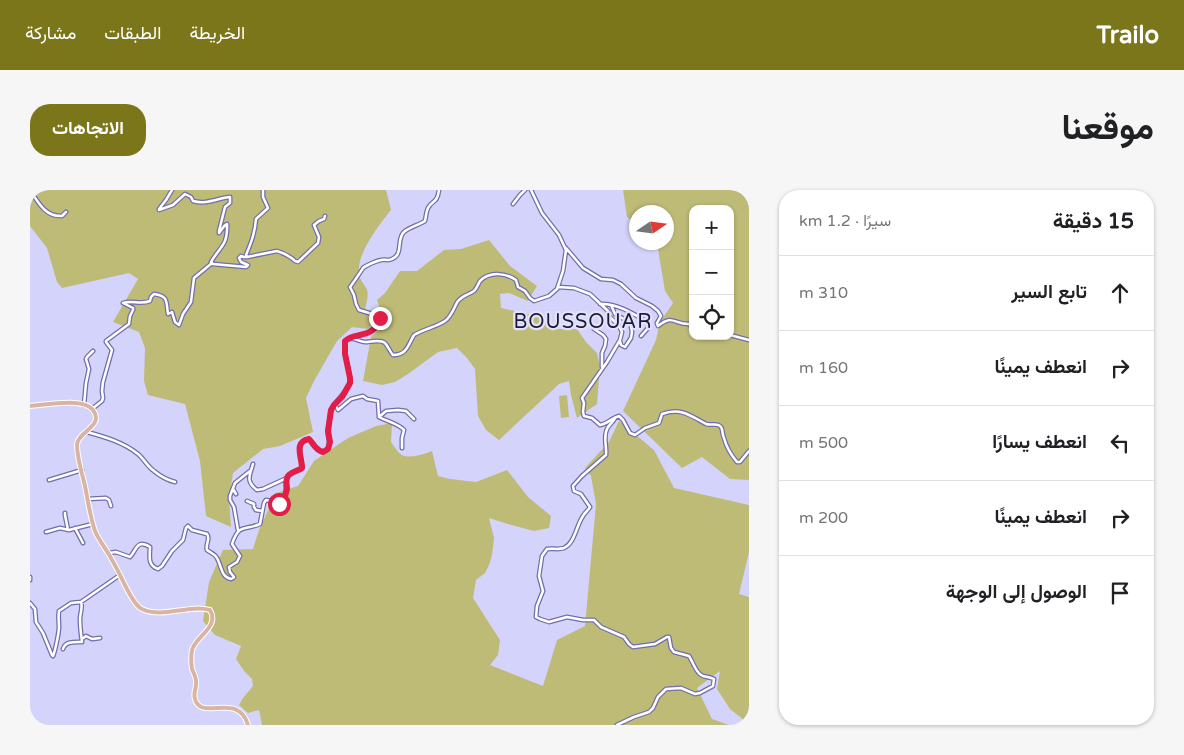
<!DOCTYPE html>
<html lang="ar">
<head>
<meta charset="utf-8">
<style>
	:root { --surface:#fff; --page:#f6f6f6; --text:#202124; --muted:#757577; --line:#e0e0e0; --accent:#7c761a }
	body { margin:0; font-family:"Varela Round",Vazirmatn,sans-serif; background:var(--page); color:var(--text); direction:rtl }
	.controls { position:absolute; right:15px; top:15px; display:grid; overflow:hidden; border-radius:10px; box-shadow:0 1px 4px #0004 }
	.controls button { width:45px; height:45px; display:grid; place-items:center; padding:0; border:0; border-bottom:1px solid var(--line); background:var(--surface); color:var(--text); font:25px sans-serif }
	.compass { position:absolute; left:599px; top:15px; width:45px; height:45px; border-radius:50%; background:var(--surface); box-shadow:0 1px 4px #0004; rotate:77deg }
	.stop { position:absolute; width:15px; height:15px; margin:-11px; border:4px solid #e11d48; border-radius:50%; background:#fff }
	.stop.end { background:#e11d48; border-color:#fff; box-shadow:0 1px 5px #0008 }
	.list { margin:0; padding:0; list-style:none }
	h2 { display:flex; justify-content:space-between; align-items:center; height:65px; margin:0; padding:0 20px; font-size:21px }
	h2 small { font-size:16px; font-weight:400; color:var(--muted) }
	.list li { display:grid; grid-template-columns:32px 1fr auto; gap:15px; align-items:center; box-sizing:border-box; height:75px; padding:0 20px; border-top:1px solid var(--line) }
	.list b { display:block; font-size:19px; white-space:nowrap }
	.list em { font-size:16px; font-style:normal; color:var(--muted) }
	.icon { flex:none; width:28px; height:28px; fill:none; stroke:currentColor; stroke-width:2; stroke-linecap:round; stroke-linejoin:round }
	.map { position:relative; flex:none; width:719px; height:535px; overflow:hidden; direction:ltr; border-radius:20px }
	header { display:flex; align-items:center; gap:30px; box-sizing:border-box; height:70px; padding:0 25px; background:var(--accent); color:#fff }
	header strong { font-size:24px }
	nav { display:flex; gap:28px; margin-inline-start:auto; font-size:18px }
	.intro { display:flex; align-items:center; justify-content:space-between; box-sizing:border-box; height:120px; padding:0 30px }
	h1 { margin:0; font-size:35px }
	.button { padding:12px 22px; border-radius:20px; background:var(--accent); color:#fff; font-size:18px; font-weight:700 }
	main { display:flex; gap:30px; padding:0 30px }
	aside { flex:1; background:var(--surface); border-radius:20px; box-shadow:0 1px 4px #0004 }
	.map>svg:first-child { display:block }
	.green { fill:#bebb77; fill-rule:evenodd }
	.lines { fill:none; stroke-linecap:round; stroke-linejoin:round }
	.minor-casing { stroke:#716eab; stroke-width:5 }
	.major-casing { stroke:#fff; stroke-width:6 }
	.minor { stroke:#fff; stroke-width:2.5 }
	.major { stroke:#dab4a2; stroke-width:4 }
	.route { stroke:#e11d48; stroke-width:6 }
	.labels { text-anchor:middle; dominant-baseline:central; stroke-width:4.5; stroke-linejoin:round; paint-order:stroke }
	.quarter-label { font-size:20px; letter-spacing:1px; fill:#1c1a33; stroke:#e1e1fd }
</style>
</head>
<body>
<header>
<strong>Trailo</strong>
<nav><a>الخريطة</a><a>الطبقات</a><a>مشاركة</a></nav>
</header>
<div class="intro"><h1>موقعنا</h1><a class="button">الاتجاهات</a></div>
<main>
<aside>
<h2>15 دقيقة<small>سيرًا · 1.2 km</small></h2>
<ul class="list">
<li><svg class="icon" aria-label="ahead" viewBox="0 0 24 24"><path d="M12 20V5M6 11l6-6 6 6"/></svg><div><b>تابع السير</b></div><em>310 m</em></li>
<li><svg class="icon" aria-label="right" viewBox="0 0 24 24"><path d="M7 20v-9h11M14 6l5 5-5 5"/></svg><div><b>انعطف يمينًا</b></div><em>160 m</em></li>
<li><svg class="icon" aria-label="left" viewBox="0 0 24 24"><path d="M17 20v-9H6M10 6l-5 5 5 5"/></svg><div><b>انعطف يسارًا</b></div><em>500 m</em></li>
<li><svg class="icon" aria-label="right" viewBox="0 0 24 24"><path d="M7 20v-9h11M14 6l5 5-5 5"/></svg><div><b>انعطف يمينًا</b></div><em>200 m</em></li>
<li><svg class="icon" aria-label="arrive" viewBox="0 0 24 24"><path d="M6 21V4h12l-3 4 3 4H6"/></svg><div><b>الوصول إلى الوجهة</b></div></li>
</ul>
</aside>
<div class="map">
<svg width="719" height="535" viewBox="0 0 719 535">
	<rect width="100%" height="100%" fill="#d3d3fc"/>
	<!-- green -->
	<path class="green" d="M0,0H356L361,20C349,35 327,63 329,82C329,90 334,93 337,100C339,105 336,114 335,120L349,128L338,139L322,137L307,151L284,191L276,208L283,242L250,256L233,259L203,283L199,309L201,337L176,326L170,271L155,214L118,205L114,191L115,158L109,142L83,132L108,89L99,83L32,98L27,92L17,58L0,36Z
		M593,0H719V290L700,289L672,267L652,278L593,221L626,150L630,132L643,113L635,101L627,53L636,52V22H606V33L597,27ZM663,19H700V146H663Z
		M459,50L480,76L507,96L498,111L479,103L470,104L471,118L508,126L513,128L525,139H547L556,152L567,163L570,175L567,214L547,228L541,205L539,191L529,194L469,250L456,240L448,226L445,179L437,168L427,158L408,162L378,184L365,192L352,195L333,191L341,147L353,134L352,124L347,110L355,103L370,81H387L414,60L431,59Z
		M537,205L539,227L531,228L529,206Z
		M589,231L624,260L644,298L719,315V362L709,404L719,407V534L700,519L687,499L690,481L667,498L682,529L699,535H232L229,520L218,523L209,515L213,508L223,496L222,489L214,481L206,469L211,456L185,445L173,431L179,392L193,360L223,359L229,340L246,303L268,296L284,271L318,248L346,236L362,233L361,252C364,256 368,263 372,265C379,269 395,264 402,261L408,286L420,289L446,292L477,280L498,307L521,326L519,338L504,341L478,334L459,328L464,348L462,365L459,375L455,383L446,390L443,408L470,450L468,465L460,475L513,496L527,450L555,436L566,314L561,286L555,278L579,252Z"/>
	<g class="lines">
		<defs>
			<path id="minor" d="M0,0C8,12 15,27 32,26L36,22
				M233,0V7L238,18L226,29C225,43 221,53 216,65L217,67L247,61C253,63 261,67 265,71L268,72L288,53L289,47L284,35L289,31L294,29L295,26
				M483,14L490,5L495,0
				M129,19L136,10L142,0
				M129,20L143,15L155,4L161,7L163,11C176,15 188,8 200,7V13L195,17L189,41V43L195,35L197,34C198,56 190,56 181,72L183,74L216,77L218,75L211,72L209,68L211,66L214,67H216
				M536,58L553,78L571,89L583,90L591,94L606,108L622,116L628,121L631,126L627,133L628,136C643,124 643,134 659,134L663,139
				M528,97L544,98L560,104L578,121L579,126L589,136L592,142L590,150L577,172L552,208L554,213L553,222L554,226L562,228L570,235C577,234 582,228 589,226L593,230L600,243L605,245L615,238L629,233L632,224C651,217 661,226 676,234C681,236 688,232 691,237C693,240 692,244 694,248C696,256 702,266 707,272H710L719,261
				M570,114C587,113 604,124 619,133V137L611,146
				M581,115L585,124L599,132L601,136L602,142L601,148L595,157L591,155L590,151
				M564,139L573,145L576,149L575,156L572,163V177
				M700,145L719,150
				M687,146H694
				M320,148C333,145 346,142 350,128L349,126L329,120L326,114L324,105L320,97C321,96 332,80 333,78C337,75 346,71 351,70C354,69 359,71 362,69C374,64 366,49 374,42C379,37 389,35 395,31C396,27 396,22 398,18C403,9 407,14 409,0
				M305,214L308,220L321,209L333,206L337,209L348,211L349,227C358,232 367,233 374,240L372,248V258
				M54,215L56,193L59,179L56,169L57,167L63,161
				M62,219L72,211L73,208L72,201L73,192L82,160L76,152V151L99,134L100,126L103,120V118L93,113C102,110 111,115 120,111L121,107L124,104C139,106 136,112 138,124L142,122L145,132L149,135L153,124L161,112L164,88L182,73
				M349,227L356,221L368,220L376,221L384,229
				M585,228C583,233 579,234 577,239C573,247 577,257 576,265L552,286L543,296L544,301L551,304L560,317C558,321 555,322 553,326C546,336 545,353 534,358C529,360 522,358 517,359L512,366L509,386L513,401L507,416L506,427L510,429L519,432L537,427L553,430H564L571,437L594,447L599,454L603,457L625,454L637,447H639L641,458L644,462L659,466C663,472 665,481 671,485C674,487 680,487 684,489L683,496L670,503L665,504L651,498L636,499L628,507L623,518L619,522L604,527L587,535
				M57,242C75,247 93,252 108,264C114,269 117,276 124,281C130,286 137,290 145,292
				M223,274C220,285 215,291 227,300L233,299L257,288
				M19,290L52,280
				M203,299L206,304
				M58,309L76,308L79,310L81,316
				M217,311L224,314V317L226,320L232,321
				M35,323V325L38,340
				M45,338L53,353
				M208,340L204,317L200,310V306L205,293L220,281
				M16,342L30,338L39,340L63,334
				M79,363L86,362L100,367C107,359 107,349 120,357C120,366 117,375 128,379L132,376L142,361L153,350L156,338L158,336L162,340L177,344C181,349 175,354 177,360C181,363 185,364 187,368C192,377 191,387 201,389L203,388L204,387L200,382L199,377L207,372L210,366L202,354C209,333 214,341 230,334L234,313L236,310L241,311L247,315C262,306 252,294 258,286C261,281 268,281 272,278C272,267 264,252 279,249C284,254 285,260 293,262L298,259C301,251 297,247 298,240C299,234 300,226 301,221C304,210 318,203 320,192C322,184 307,149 320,149C325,148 330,152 335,152C341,152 350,149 355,153C358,156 360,162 363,165C377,165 378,155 384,145C394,139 406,137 415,131C422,126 424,117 428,111C433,105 438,105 444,101C447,98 448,94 450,91C460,81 476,83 486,90L488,97L495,101L500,108L504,111L519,106L527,99L533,81L536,60L529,45L512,23L501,0
				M0,387V390
				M0,413L5,419L6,432L13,443L22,465L23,466
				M52,449L56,446L62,449L70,448
				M33,459C35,451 45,452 52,452C51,444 50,437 50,429C50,423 53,418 51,412
				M23,466C25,462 29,442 29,437C29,431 28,426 29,421L41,413L51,412L90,385"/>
			<path id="major" d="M0,216C15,215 53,207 63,220C75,236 47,242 47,255C47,268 52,283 55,296C58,311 60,326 65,341C69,351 77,360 82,370C90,383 95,398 104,411C106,414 108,417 112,419C133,429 158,414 180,420C190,437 166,446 162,460C161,466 161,473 162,479C164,484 167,489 166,494C166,500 163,503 165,509C171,532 208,501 218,535"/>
		</defs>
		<!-- minor casing -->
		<use href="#minor" class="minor-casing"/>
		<!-- major casing -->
		<use href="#major" class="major-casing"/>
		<!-- minor -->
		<use href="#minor" class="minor"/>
		<!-- major -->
		<use href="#major" class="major"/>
	</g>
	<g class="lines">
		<!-- route -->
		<path class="route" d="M249,314C253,310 256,305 257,299C257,295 255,290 258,286C261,282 268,281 272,278C272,267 263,252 279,249C284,254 285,260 293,262L298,259L300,252L298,241L301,220L304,215L312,207L320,193V188L315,164V151C325,141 344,150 350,128"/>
	</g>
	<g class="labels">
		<!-- quarter labels -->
		<g class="quarter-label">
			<text x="553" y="132">BOUSSOUAR</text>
		</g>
	</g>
</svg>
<div class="controls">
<button>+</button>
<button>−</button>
<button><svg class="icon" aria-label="locate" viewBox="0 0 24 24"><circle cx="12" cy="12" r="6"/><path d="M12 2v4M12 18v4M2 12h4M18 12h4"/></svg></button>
</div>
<svg class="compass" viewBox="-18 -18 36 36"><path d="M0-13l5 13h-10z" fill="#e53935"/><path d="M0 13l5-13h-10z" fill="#757577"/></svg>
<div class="stop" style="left:249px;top:314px"></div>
<div class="stop end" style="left:350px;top:128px"></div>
</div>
</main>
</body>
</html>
